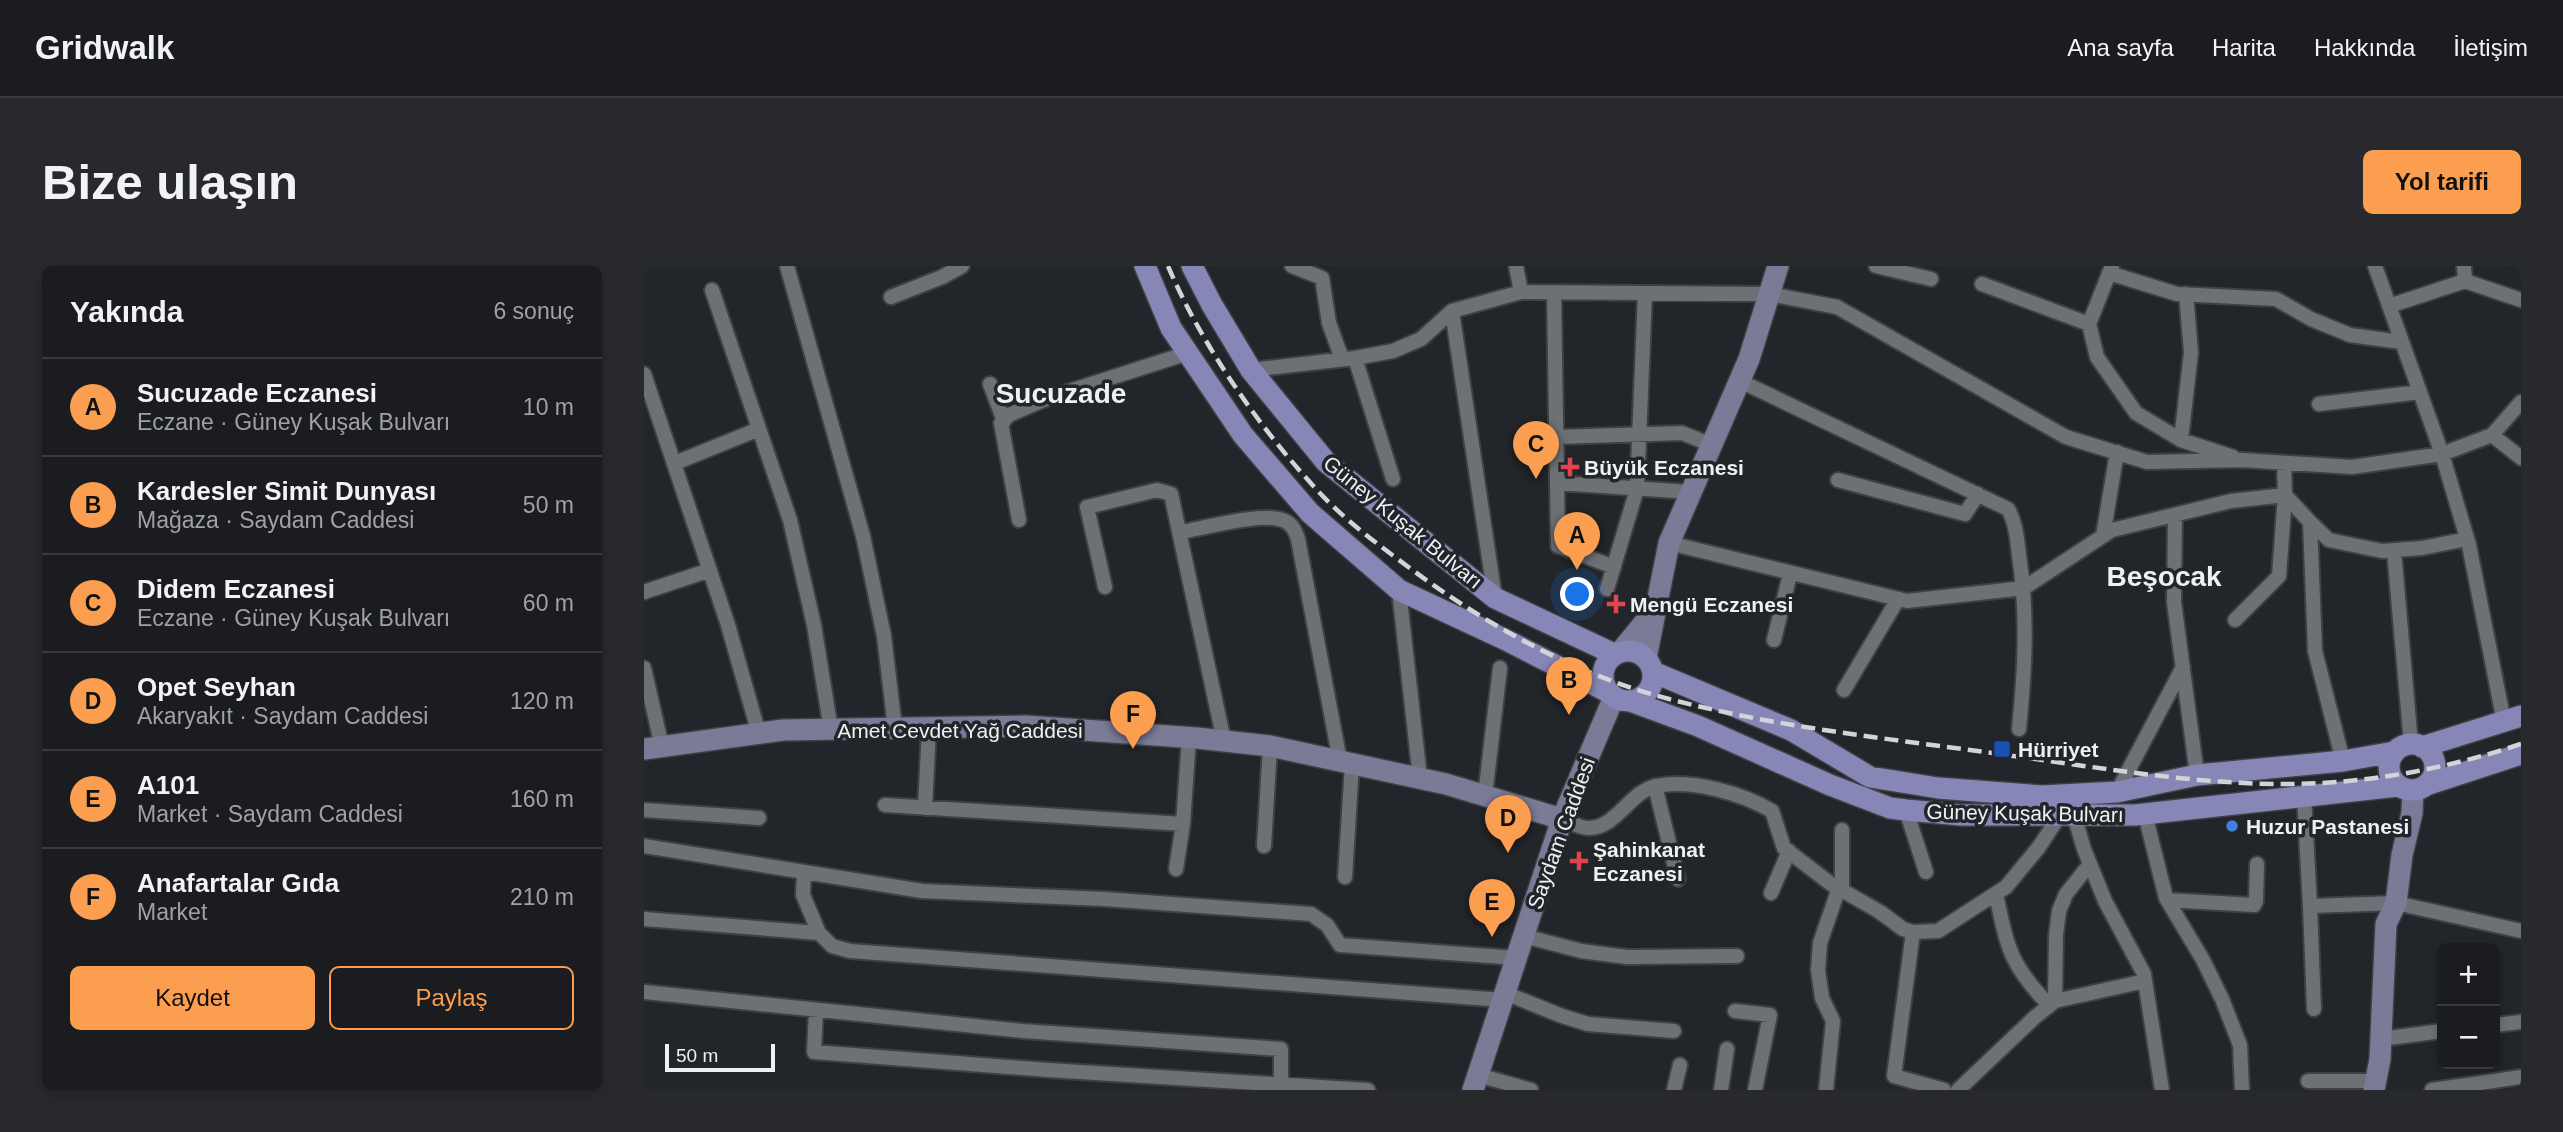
<!DOCTYPE html>
<html lang="tr">
<head>
<meta charset="utf-8">
<style>
	:root { --surface:#1a1c1f; --page:#27292c; --text:#f1f3f6; --muted:#9fa1a4; --line:#383a3d; --accent:#fb9e50 }
	body { margin:0; font-family:Arial,sans-serif; background:var(--page); color:var(--text) }
	.controls { position:absolute; right:21px; bottom:21px; display:grid; overflow:hidden; border-radius:10px; box-shadow:0 4px 10px #0003 }
	.controls button { width:63px; height:63px; display:grid; place-items:center; padding:0; border:0; border-bottom:2px solid var(--line); background:var(--surface); color:var(--text); font:35px sans-serif }
	.scale { position:absolute; left:21px; bottom:18px; width:110px; box-sizing:border-box; padding-left:7px; border:4px solid #eef0f3; border-top:0; font-size:19px; line-height:24px; white-space:nowrap; color:#eef0f3; -webkit-text-stroke:5px #222529; paint-order:stroke }
	.you { position:absolute; left:934px; top:329px; width:24px; height:24px; margin:-18px; border:5px solid #fff; border-radius:50%; background:#1a73e8; box-shadow:0 0 0 10px #1a73e833 }
	.badge { display:grid; place-items:center; width:46px; height:46px; border-radius:50%; background:var(--accent); color:#111; font-size:23px; font-weight:700 }
	.pin { position:absolute; translate:-50% -58px; filter:drop-shadow(0 2px 4px #0008) }
	.pin::after { content:''; position:absolute; top:37px; width:24px; height:21px; background:inherit; clip-path:polygon(0 0,100% 0,50% 100%) }
	.list { margin:0; padding:0; list-style:none }
	h2 { display:flex; justify-content:space-between; align-items:center; height:91px; margin:0; padding:0 28px; font-size:30px }
	h2 small { font-size:23px; font-weight:400; color:var(--muted) }
	.list li { display:grid; grid-template-columns:46px 1fr auto; gap:21px; align-items:center; box-sizing:border-box; height:98px; padding:0 28px; border-top:2px solid var(--line) }
	.list b { display:block; font-size:26px; white-space:nowrap }
	.list p { margin:0; font-size:23px; white-space:nowrap; color:var(--muted) }
	.list em { font-size:23px; font-style:normal; color:var(--muted) }
	.actions { display:flex; gap:14px; padding:21px 28px }
	.actions a { flex:1; padding:16px 0; border:2px solid var(--accent); border-radius:10px; text-align:center; font-size:24px; color:var(--accent) }
	.actions .main { background:var(--accent); color:#111 }
	.map { position:relative; flex:none; width:1877px; height:824px; overflow:hidden; border-radius:10px }
	header { display:flex; align-items:center; gap:42px; box-sizing:border-box; height:98px; padding:0 35px; background:var(--surface); border-bottom:2px solid var(--line) }
	header strong { font-size:33px }
	nav { display:flex; gap:38px; margin-inline-start:auto; font-size:24px }
	.intro { display:flex; align-items:center; justify-content:space-between; box-sizing:border-box; height:168px; padding:0 42px }
	h1 { margin:0; font-size:49px }
	.button { padding:18px 32px; border-radius:10px; background:var(--accent); color:#111; font-size:24px; font-weight:700 }
	main { display:flex; gap:42px; padding:0 42px }
	aside { flex:1; background:var(--surface); border-radius:10px; box-shadow:0 4px 10px #0003 }
	.map>svg:first-child { display:block }
	.lines { fill:none; stroke-linecap:round; stroke-linejoin:round }
	.minor-casing { stroke:#3e4044; stroke-width:18 }
	.secondary-casing { stroke:#3e4044; stroke-width:24 }
	.primary-casing { stroke:#3e4044; stroke-width:24 }
	.minor { stroke:#6d7075; stroke-width:14 }
	.secondary { stroke:#7a7b96; stroke-width:21 }
	.primary { stroke:#8787b7; stroke-width:21 }
	.rail { stroke:#d2d4d7; stroke-width:4.5; stroke-dasharray:14 7; stroke-linecap:butt }
	.health-dot { fill:#e0444e; stroke:#222529; stroke-width:2.5 }
	.transit-dot { fill:#1a4fb4; stroke:#222529; stroke-width:2.5 }
	.shop-dot { fill:#3f7fe0; stroke:#222529; stroke-width:2.5 }
	.labels { text-anchor:middle; dominant-baseline:central; stroke-width:7; stroke-linejoin:round; paint-order:stroke }
	.poi-label { font-size:21px; font-weight:bold; fill:#eef0f3; stroke:#222529; text-anchor:start }
	.street-label { font-size:21px; fill:#eef0f3; stroke:#222529 }
	.district-label { font-size:28px; font-weight:bold; fill:#eef0f3; stroke:#222529 }
</style>
</head>
<body>
<header>
<strong>Gridwalk</strong>
<nav><a>Ana sayfa</a><a>Harita</a><a>Hakkında</a><a>İletişim</a></nav>
</header>
<div class="intro"><h1>Bize ulaşın</h1><a class="button">Yol tarifi</a></div>
<main>
<aside>
<h2>Yakında<small>6 sonuç</small></h2>
<ul class="list">
<li><span class="badge">A</span><div><b>Sucuzade Eczanesi</b><p>Eczane · Güney Kuşak Bulvarı</p></div><em>10 m</em></li>
<li><span class="badge">B</span><div><b>Kardesler Simit Dunyası</b><p>Mağaza · Saydam Caddesi</p></div><em>50 m</em></li>
<li><span class="badge">C</span><div><b>Didem Eczanesi</b><p>Eczane · Güney Kuşak Bulvarı</p></div><em>60 m</em></li>
<li><span class="badge">D</span><div><b>Opet Seyhan</b><p>Akaryakıt · Saydam Caddesi</p></div><em>120 m</em></li>
<li><span class="badge">E</span><div><b>A101</b><p>Market · Saydam Caddesi</p></div><em>160 m</em></li>
<li><span class="badge">F</span><div><b>Anafartalar Gıda</b><p>Market</p></div><em>210 m</em></li>
</ul>
<div class="actions"><a class="main">Kaydet</a><a>Paylaş</a></div>
</aside>
<div class="map">
<svg width="1877" height="824" viewBox="0 0 1877 824">
	<rect width="100%" height="100%" fill="#222529"/>
	<g class="lines">
		<defs>
			<path id="minor" d="M143,0L219,270L240,370L251,462
				M648,0L678,12L685,57L698,93
				M872,0L877,26
				M1232,0L1287,13
				M1468,0L1445,58L1453,91L1492,147L1537,174L1589,191
				M1731,0L1798,188L1825,279L1860,456
				M1820,0L1821,15
				M1465,7L1533,28L1632,33L1667,53L1706,69L1757,76
				M1338,18L1445,58
				M68,24L146,254L170,359L187,464
				M910,27L914,280L970,301
				M247,31L298,11L318,0
				M1745,40L1821,15L1877,34
				M808,45L851,332
				M711,92L749,213
				M607,104L711,92L749,85L777,73L808,45L877,26L1125,28L1193,41L1422,171L1503,196L1598,194L1708,201L1798,188L1848,169L1877,136
				M0,108L84,359L115,468
				M1096,115L1364,243C1372,257 1373,273 1375,289C1384,349 1381,403 1375,463
				M346,118L360,155
				M1675,138L1776,126
				M1848,169L1877,192
				M912,171L1038,167L1068,179
				M1537,174L1547,86L1542,28
				M31,197L115,163
				M1194,214L1321,248L1334,228
				M913,217L1047,226
				M1641,229L1666,256L1671,385L1699,495
				M1531,249L1530,336L1553,509
				M375,254L357,157L365,149L404,132L544,87
				M1666,256L1685,274L1738,285L1778,282L1823,273
				M537,266C560,262 622,245 641,255C649,259 651,265 654,273L696,495
				M1459,270L1473,186
				M1025,277L1263,335L1380,322L1468,264L1587,235L1641,229L1640,197
				M1750,285L1767,478
				M461,321L443,241L513,224L527,228L580,475
				M963,323L993,223L1001,27
				M755,324L776,512
				M0,326L66,304
				M1591,354L1635,310L1641,229
				M1130,374L1146,308
				M0,402L18,481
				M1200,424L1254,333
				M1011,520L1034,613
				M1473,526L1539,401
				M841,530L856,402
				M1660,530L1666,640
				M241,539L539,558
				M281,542L285,462
				M0,544L115,552
				M1262,544L1282,606
				M1501,548L1522,632L1559,694L1578,733L1596,779L1598,824
				M1430,549L1440,583L1461,635L1500,708L1518,824
				M918,553C926,556 936,562 944,562C972,563 986,525 1012,520C1048,513 1097,527 1128,545L1140,582L1187,618L1236,646L1259,663L1269,666L1294,665L1362,621L1395,581L1416,549
				M0,580L278,625L460,633L667,648L683,659L696,679L873,692
				M620,580L626,480
				M532,603L539,558L545,472
				M160,606L159,629L175,667L188,680L206,685L859,734
				M701,611L708,498
				M1198,624V564
				M1127,627L1145,585
				M1352,628C1363,681 1366,699 1405,739
				M1523,634L1610,639L1612,635L1613,598
				M0,653L175,667
				M1269,666L1250,810L1300,824
				M880,670L937,685L983,691L1093,690
				M0,726L379,765L637,783V818
				M861,727L918,750L944,758L1030,765
				M1411,735L1501,715
				M1670,743L1666,640L1752,637L1877,665
				M172,744L170,786L404,804L724,824
				M1091,745L1126,749L1111,824
				M1851,759L1877,756
				M1737,773L1798,765
				M834,809L887,824
				M1664,815H1732
				M1030,824L1036,799
				M1077,824L1083,783
				M1182,824L1189,755L1178,732L1174,704L1176,677L1195,622
				M1314,824L1391,751L1411,735L1412,669L1415,645L1422,628L1446,598
				M1788,824L1877,811"/>
			<path id="secondary" d="M978,384L1010,345
				M1002,392L1025,277L1105,93L1134,0
				M0,483L139,464L382,460L553,472L626,480L802,518L918,553
				M829,824L918,553L970,431
				M1730,824L1736,793L1742,658L1752,637L1758,589L1768,547L1769,524"/>
			<path id="primary" d="M501,0L527,62L599,169L666,247L755,324L862,374L964,426
				M548,0L568,39L607,104L682,196L851,332L970,388
				M959 410a25 25 0 1 1 50 0a25 25 0 1 1-50 0Z
				M1009,406L1147,464L1226,511L1294,522L1398,530L1473,526L1553,509L1699,495L1750,486
				M986,435L1054,460L1186,519L1246,542L1262,544L1317,549H1491L1754,520
				M1745 501a23 23 0 1 1 46 0a23 23 0 1 1-46 0Z
				M1778,481L1877,450
				M1782,519L1877,488"/>
		</defs>
		<!-- minor casing -->
		<use href="#minor" class="minor-casing"/>
		<!-- secondary casing -->
		<use href="#secondary" class="secondary-casing"/>
		<!-- primary casing -->
		<use href="#primary" class="primary-casing"/>
		<!-- minor -->
		<use href="#minor" class="minor"/>
		<!-- secondary -->
		<use href="#secondary" class="secondary"/>
		<!-- primary -->
		<use href="#primary" class="primary"/>
		<!-- rail -->
		<path class="rail" d="M524,0C557,78 616,163 674,225C697,250 724,271 751,291C832,353 925,407 1025,433C1135,462 1250,473 1362,489C1452,501 1542,517 1633,518C1715,519 1799,504 1877,478"/>
	</g>
	<!-- markers -->
	<g class="health-dot">
		<path d="M922.5 190.5h7v7h7v7h-7v7h-7v-7h-7v-7h7z"/>
		<path d="M968.5 327.5h7v7h7v7h-7v7h-7v-7h-7v-7h7z"/>
		<path d="M931.5 584.5h7v7h7v7h-7v7h-7v-7h-7v-7h7z"/>
	</g>
	<rect class="transit-dot" x="1349" y="474" width="18" height="18" rx="3.5"/>
	<circle class="shop-dot" cx="1588" cy="560" r="7"/>
	<g class="labels">
		<!-- poi labels -->
		<g class="poi-label">
			<text x="940" y="201">Büyük Eczanesi</text>
			<text x="986" y="338">Mengü Eczanesi</text>
			<text x="1374" y="483">Hürriyet</text>
			<text x="1602" y="560">Huzur Pastanesi</text>
			<text x="949" y="583">Şahinkanat<tspan x="949" dy="24">Eczanesi</tspan></text>
		</g>
		<!-- street labels -->
		<g class="street-label">
			<text transform="translate(759 256) rotate(39)">Güney Kuşak Bulvarı</text>
			<text x="316" y="464">Amet Cevdet Yağ Caddesi</text>
			<text transform="translate(1381 547) rotate(1)">Güney Kuşak Bulvarı</text>
			<text transform="translate(917 567) rotate(-70)">Saydam Caddesi</text>
		</g>
		<!-- district labels -->
		<g class="district-label">
			<text x="417" y="127">Sucuzade</text>
			<text x="1520" y="310">Beşocak</text>
		</g>
	</g>
</svg>
<div class="controls">
<button>+</button>
<button>−</button>
</div>
<div class="scale">50 m</div>
<div class="you"></div>
<div class="pin badge" style="left:933px;top:304px">A</div>
<div class="pin badge" style="left:925px;top:449px">B</div>
<div class="pin badge" style="left:892px;top:213px">C</div>
<div class="pin badge" style="left:864px;top:587px">D</div>
<div class="pin badge" style="left:848px;top:671px">E</div>
<div class="pin badge" style="left:489px;top:483px">F</div>
</div>
</main>
</body>
</html>
